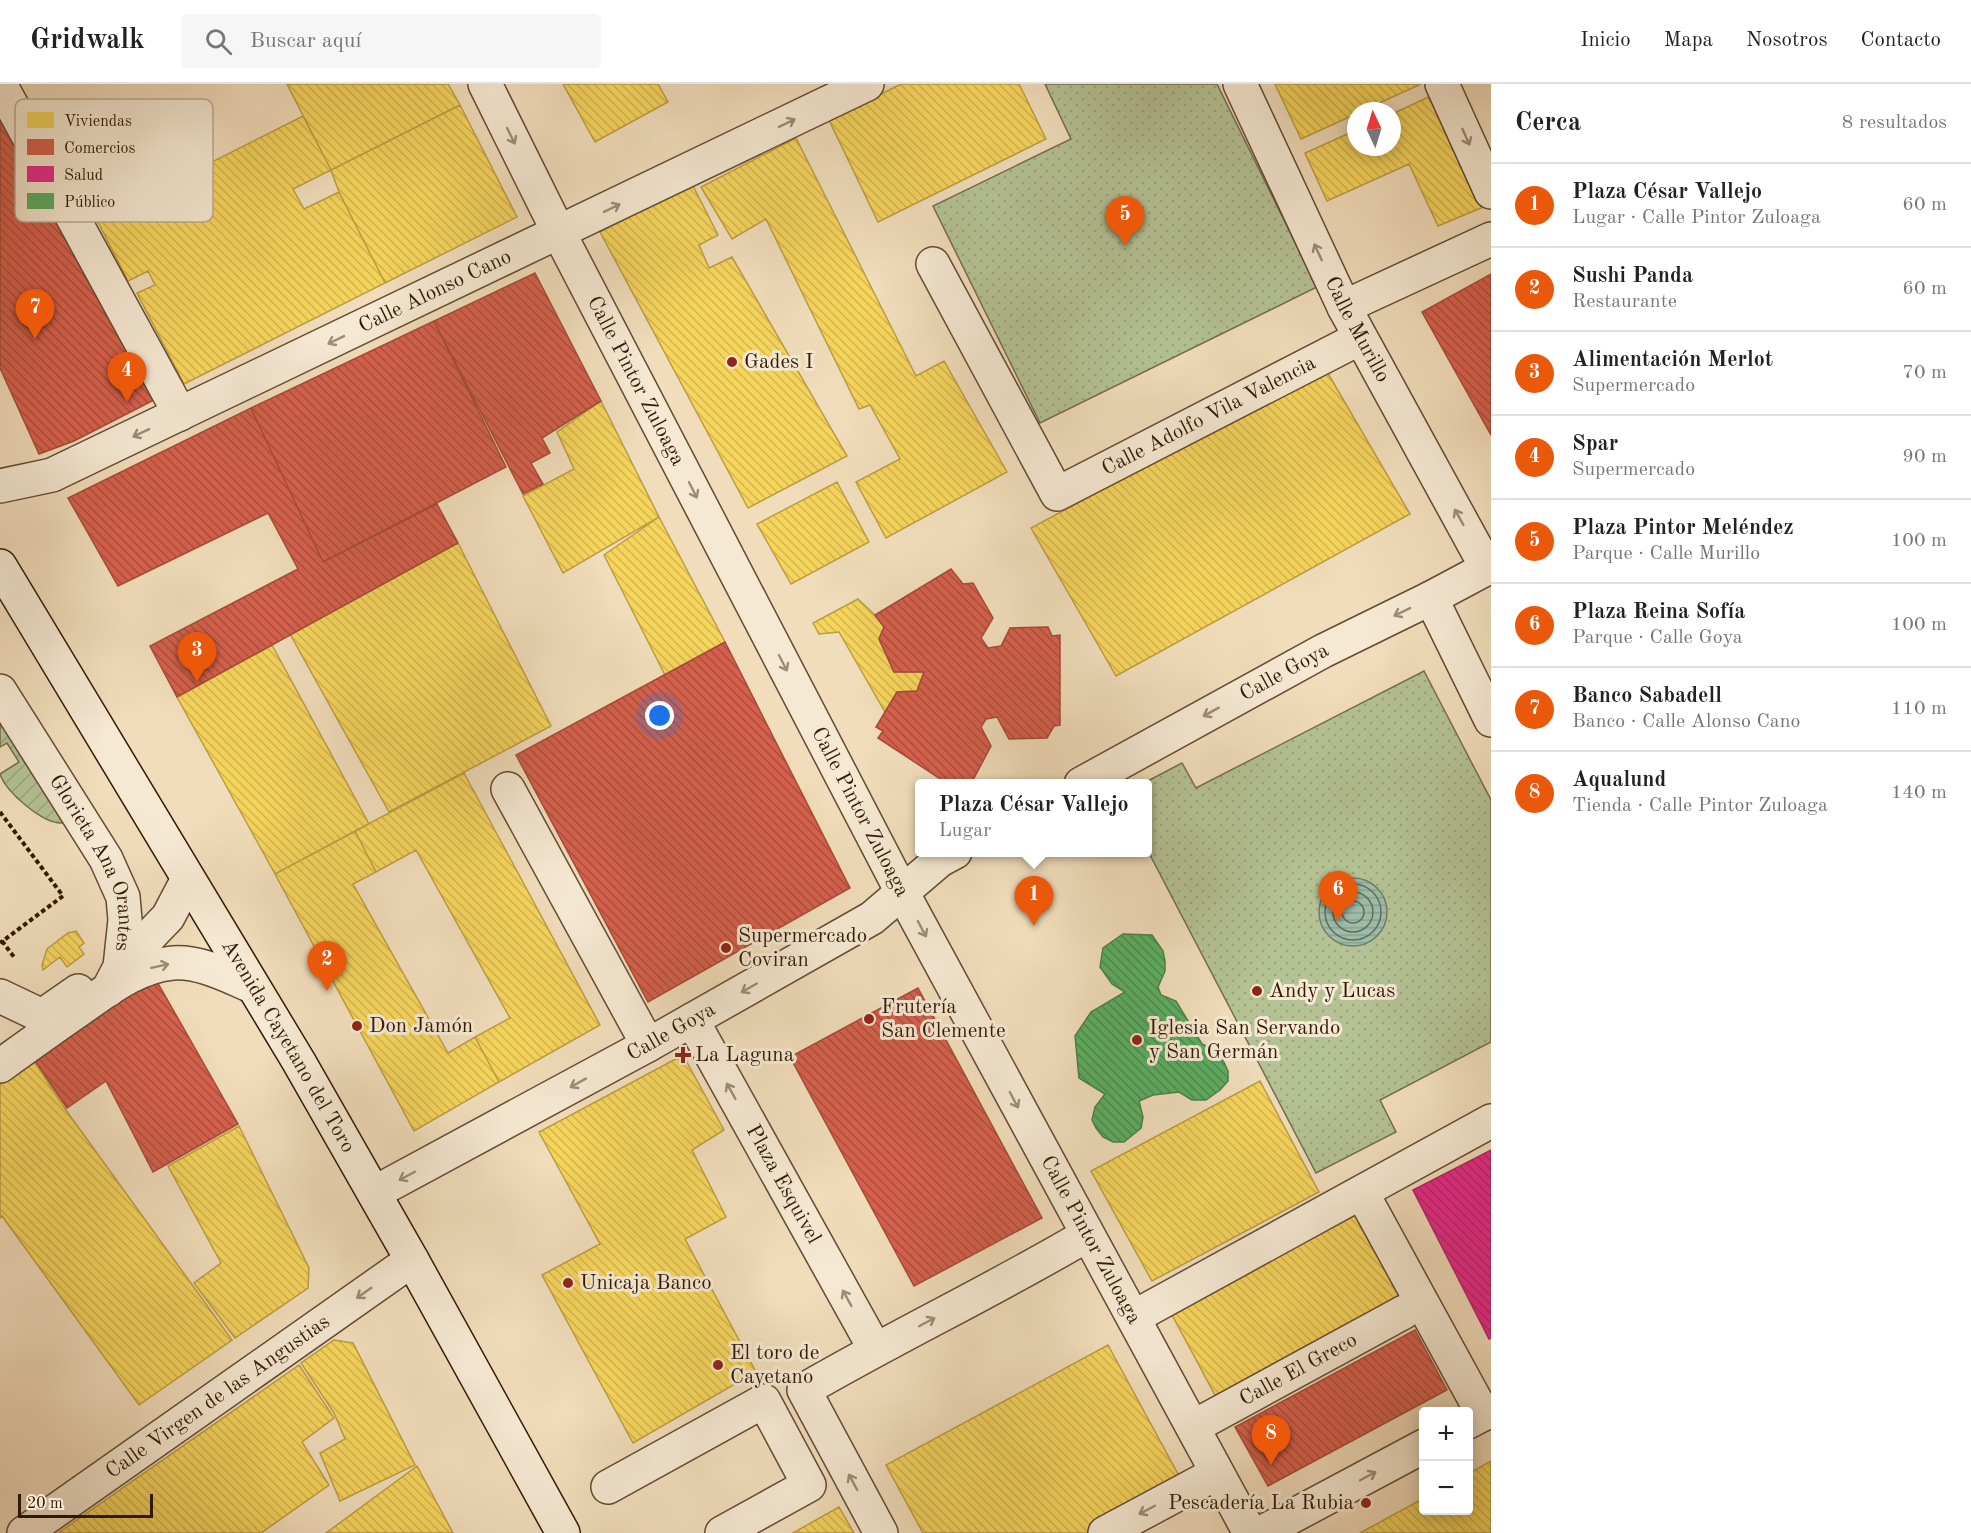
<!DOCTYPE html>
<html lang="es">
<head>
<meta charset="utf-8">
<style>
	:root { --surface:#fff; --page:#f6f6f6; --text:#222; --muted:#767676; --line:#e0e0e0; --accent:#ea580c }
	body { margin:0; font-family:"Old Standard TT",serif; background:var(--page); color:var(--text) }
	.controls { position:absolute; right:18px; bottom:18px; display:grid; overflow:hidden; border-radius:6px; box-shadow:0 3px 15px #0003 }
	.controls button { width:54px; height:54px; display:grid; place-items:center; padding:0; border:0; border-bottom:2px solid var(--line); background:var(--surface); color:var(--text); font:30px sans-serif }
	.compass { position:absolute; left:1347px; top:18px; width:54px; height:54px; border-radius:50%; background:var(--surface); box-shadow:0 3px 15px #0003; rotate:356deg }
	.scale { position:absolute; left:18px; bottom:15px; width:135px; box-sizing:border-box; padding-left:6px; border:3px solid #321904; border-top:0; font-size:16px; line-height:21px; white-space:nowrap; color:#321904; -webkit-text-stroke:4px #f6e9d3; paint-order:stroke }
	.you { position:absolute; left:660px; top:632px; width:21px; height:21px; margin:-15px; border:4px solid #fff; border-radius:50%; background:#1a73e8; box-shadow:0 0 0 9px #1a73e833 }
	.badge { display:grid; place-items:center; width:39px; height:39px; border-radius:50%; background:var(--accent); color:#fff; font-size:20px; font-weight:700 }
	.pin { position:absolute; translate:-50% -50px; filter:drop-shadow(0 2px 3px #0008) }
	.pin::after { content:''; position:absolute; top:32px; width:21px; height:18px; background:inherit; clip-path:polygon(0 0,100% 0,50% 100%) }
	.popup { position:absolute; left:915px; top:695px; width:237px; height:78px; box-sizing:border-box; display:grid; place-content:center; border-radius:6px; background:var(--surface); filter:drop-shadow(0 2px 4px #0005); font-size:20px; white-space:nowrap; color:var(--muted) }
	.popup b { font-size:22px; color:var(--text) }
	.popup::after { content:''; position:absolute; left:50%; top:100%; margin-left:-12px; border:12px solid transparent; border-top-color:var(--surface) }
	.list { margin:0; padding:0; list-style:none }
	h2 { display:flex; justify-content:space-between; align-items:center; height:78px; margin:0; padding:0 24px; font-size:26px }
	h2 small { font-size:20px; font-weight:400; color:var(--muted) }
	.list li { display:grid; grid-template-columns:39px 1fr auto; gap:18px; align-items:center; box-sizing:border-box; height:84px; padding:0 24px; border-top:2px solid var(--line) }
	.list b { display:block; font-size:22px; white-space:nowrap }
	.list p { margin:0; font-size:20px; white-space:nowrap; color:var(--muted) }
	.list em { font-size:20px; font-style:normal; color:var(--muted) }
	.icon { flex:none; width:33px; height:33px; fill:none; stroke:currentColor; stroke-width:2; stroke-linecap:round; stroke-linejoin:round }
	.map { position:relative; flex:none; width:1491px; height:1449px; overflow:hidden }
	header { display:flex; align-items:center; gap:36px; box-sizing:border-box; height:84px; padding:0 30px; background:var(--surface); border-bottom:2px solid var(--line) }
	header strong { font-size:28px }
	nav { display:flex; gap:33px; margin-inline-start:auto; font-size:21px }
	.search { width:420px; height:54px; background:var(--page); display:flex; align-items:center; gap:15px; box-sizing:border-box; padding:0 21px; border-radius:6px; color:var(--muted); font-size:22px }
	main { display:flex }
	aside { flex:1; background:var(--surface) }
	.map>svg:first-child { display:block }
	.park { fill:url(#park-dots); stroke:#736e4c; stroke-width:1.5 }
	.garden { fill:url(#garden-furrows); stroke:#736e4c; stroke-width:1.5 }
	.water { fill:url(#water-rules); stroke:#727b68; stroke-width:1.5 }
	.homes { fill:url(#homes-back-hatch); stroke:#bb9d42; stroke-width:1.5 }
	.shops { fill:url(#shops-back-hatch); stroke:#a54b37; stroke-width:1.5 }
	.health { fill:url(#health-back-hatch); stroke:#b12462; stroke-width:1.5 }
	.public { fill:url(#public-back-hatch); stroke:#4e8145; stroke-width:1.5 }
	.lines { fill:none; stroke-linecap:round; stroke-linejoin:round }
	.shore { stroke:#676b57; stroke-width:1.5 }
	.pedestrian-casing { stroke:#624a32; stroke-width:36 }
	.minor-casing { stroke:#624a32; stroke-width:36 }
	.tertiary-casing { stroke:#624a32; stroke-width:36 }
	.secondary-casing { stroke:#321904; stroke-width:36 }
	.path { stroke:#321904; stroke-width:4; stroke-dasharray:4.5 3; stroke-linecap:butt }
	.pedestrian { stroke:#f6e9d3; stroke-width:33 }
	.minor { stroke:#f6e9d3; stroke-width:33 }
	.tertiary { stroke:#f6e9d3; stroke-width:33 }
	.secondary { stroke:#f6e9d3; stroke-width:33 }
	.oneway { stroke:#9e8b76 }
	.poi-dot { fill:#8f2418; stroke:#f6e9d3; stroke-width:2 }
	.labels { text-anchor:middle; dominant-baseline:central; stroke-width:6; stroke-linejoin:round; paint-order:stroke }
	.street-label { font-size:21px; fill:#321904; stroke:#f6e9d3 }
	.poi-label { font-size:21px; fill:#321904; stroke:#f6e9d3; text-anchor:start }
	.key { fill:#f6e9d3; stroke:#bbab95; stroke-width:1.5 }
	.key-label { font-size:16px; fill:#321904 }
</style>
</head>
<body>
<header>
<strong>Gridwalk</strong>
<div class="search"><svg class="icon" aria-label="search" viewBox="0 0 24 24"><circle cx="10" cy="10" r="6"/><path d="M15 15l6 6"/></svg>Buscar aquí</div>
<nav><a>Inicio</a><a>Mapa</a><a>Nosotros</a><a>Contacto</a></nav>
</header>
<main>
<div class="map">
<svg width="1491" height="1449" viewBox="0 0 1491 1449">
	<defs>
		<pattern id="park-dots" width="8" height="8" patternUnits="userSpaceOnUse" patternTransform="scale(1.5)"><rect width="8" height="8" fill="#b4c294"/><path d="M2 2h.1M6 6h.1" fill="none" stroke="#9ba67e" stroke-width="1.8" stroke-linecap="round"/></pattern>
		<pattern id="garden-furrows" width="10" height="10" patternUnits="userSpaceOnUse" patternTransform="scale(1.5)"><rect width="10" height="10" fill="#b4c294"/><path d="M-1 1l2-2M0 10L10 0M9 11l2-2" fill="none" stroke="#9ba67e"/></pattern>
		<pattern id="water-rules" width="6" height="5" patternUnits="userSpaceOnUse" patternTransform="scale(1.5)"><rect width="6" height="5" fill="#9cbdaa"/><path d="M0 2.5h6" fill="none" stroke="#87a291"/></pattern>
		<pattern id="homes-back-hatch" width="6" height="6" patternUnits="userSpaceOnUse" patternTransform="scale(1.5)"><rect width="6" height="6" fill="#f6d55c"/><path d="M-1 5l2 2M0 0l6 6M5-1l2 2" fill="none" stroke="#d3b64e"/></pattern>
		<pattern id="shops-back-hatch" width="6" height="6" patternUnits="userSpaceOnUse" patternTransform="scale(1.5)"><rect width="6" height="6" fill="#d6604d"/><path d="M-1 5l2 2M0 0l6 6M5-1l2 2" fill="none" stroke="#ae4e3e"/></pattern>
		<pattern id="health-back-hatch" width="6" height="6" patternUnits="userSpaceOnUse" patternTransform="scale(1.5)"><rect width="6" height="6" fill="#e7298a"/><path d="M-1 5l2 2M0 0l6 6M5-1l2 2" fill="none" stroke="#bc226f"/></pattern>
		<pattern id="public-back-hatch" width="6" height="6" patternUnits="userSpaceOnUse" patternTransform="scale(1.5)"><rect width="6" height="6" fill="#5aae61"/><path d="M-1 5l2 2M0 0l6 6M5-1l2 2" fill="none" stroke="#4b8d4e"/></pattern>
	</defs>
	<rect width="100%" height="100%" fill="#f1ddbb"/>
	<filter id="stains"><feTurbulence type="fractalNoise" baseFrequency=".00333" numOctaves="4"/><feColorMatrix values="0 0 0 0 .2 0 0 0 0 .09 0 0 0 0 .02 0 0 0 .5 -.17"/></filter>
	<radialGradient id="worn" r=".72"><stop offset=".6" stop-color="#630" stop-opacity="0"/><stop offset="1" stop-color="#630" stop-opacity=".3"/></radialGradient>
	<!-- park -->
	<path class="park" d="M1045,0H1217L1317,203L1040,339L933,122L1071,55Z
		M1424,587L1491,716V958L1380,1016L1396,1048L1316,1089L1148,767V700H1142L1182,679L1196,704Z"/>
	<!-- garden -->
	<path class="garden" d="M0,625L70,736C67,737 64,739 61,739C42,739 6,708 0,690L19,678L7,659L0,663Z"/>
	<!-- water -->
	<path class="water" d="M1319 828a34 34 0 1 1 68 0a34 34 0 1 1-68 0Z"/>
	<!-- homes -->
	<path class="homes" d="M287,0H448L460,21L331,86Z
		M563,0H658L668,18L595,58Z
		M901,0H1019L1046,55L878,138L829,36Z
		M1275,0H1421L1362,27H1356V30L1301,55Z
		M1437,9L1488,121L1438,142L1409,80L1327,117L1305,69L1356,46V63H1392V30Z
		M460,21L517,133L385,199L339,108L331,86Z
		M303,32L331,86L293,105L304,125L339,108L385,199L184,300L137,209L155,201L148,187L128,197L97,136Z
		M796,54L916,292L944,277L1007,388L886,454L856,398L900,375L870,321L859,325L766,135L732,155L701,103Z
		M692,100L718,151L699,161L709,184L732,173L847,372L748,424L600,148Z
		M1326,286L1410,430L1116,592L1031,444Z
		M601,317L659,433L563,489L523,412L574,385L557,348Z
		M837,398L869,458L791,500L757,440Z
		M659,433L725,558L665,591L604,471Z
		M458,459L551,642L389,728L290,550Z
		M858,515L875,531L884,543L879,555L894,588H924L917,607L897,608L885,628L839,548L819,550L813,539Z
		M272,561L369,740L275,790L177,613Z
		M464,689L600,941L499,998L475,953L510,934L416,766L376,788L355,747Z
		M355,747L376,788L353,800L448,969L475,953L499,998L414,1047L275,790Z
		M76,847L84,859L79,863L84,870L67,883L60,873L43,886L42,881L47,865L68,849Z
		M683,971L724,1046L692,1066L726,1133L685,1155L756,1288L633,1359L542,1191L600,1160L539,1048Z
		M32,974L68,1029L232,1256L139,1321L2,1132L0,1134V997Z
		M1260,997L1319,1108L1152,1197L1091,1087Z
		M239,1042L309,1184L308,1204L235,1254L194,1199L221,1179L168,1082Z
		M1356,1131L1401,1215L1216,1313L1171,1229Z
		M334,1256L353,1259L415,1381L340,1417L320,1369L345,1355L334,1329L301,1279Z
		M1108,1261L1184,1401L1096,1449H923L886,1381Z
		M299,1281L334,1334L302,1358L329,1401L261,1449H58Z
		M1491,1377V1449H1360L1424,1414V1426H1468V1390Z
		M417,1382L453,1449H326Z
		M839,1423L854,1449H793Z"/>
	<!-- shops -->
	<path class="shops" d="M0,24L156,315L74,357L39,370L0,284Z
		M535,189L601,317L542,354L550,369L531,379L543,400L523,410L434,237Z
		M1491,190V351L1422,228Z
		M434,237L506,383L323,478L251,324Z
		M251,324L323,478L437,420L458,459L177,613L150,562L298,485L268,429L118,502L68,414Z
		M951,485L963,500L973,499L993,534L981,554L988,564L1001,562L1010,544L1048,543L1052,552L1060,551V641L1054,642L1047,654L1009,655L997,633L986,635L981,643L991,662L973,696L959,697L957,700H948L878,654L883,647L876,643L897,608L917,607L924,588H894L879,555L884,543L875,531Z
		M725,558L850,804L648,918L516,671Z
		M155,894L238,1040L153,1088L106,997L67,1024L34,975Z
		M918,904L1042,1134L914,1202L790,973Z
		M1415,1246L1447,1306L1268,1402L1235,1343Z"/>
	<!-- health -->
	<path class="health" d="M1491,1066V1254L1489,1255L1413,1106Z"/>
	<!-- public -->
	<path class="public" d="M1123,850L1152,851L1163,867L1165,877V887L1158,903L1161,911L1176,917L1202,960L1219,968L1228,987V997L1220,1006L1206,1016H1192L1179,1008L1153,1011L1139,1017L1143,1033L1141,1044L1124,1058H1113L1103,1053L1096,1044L1092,1036L1095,1023L1105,1010L1079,994L1075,952L1091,928L1125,908L1112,900L1100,883L1103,864Z"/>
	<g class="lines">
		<!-- shore -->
		<path class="shore" d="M1325 828a28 28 0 1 1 56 0a28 28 0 1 1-56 0Z
			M1333 828a20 20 0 1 1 40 0a20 20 0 1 1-40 0Z
			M1342 828a11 11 0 1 1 22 0a11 11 0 1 1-22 0Z"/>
		<defs>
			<path id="pedestrian" d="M0,912L42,932L78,907
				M1362,1109L1483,1330
				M608,1403L764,1317L809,1401L722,1449"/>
			<g id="minor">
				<path d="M0,0L180,330"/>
				<path id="s1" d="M1240,0L1344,223L1487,484"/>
				<path d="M1442,0L1491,108"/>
				<path id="s2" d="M933,180L1057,410L1360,254"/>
				<path d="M1344,223L1491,155"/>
				<path id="s3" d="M0,402L52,391L867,0"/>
				<path d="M1431,514L1491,636"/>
				<path id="s4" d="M1081,700L1323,567L1431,514L1491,482"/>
				<path d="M508,705L648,961"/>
				<path id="s5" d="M692,936L875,1265"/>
				<path id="s6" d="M374,1109L648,961L872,834L940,776L955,768"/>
				<path d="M1134,1233L1491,1037"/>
				<path d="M1468,1338L1491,1326"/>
				<path id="s7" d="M1193,1343L1404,1228"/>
				<path id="s8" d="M24,1449L412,1176"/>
				<path d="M881,1449L804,1306C897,1252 994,1206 1087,1151"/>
				<path d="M1105,1449L1217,1389"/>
				<path d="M1261,1449L1424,1362"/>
			</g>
			<g id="tertiary">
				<path id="s9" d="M485,0L559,149L902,808L1250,1449"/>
				<path id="s10" d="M0,607L106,775L123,813L125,836L120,883L108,906"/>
				<path d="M120,883L168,833L188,795"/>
				<path d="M0,982C25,964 50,946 76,928C105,908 136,882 173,879C200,877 228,892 252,902"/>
			</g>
			<g id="secondary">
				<path id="s11" d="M0,482L299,978L412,1176L563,1449"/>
			</g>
		</defs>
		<!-- pedestrian casing -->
		<use href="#pedestrian" class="pedestrian-casing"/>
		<!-- minor casing -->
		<use href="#minor" class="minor-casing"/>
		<!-- tertiary casing -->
		<use href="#tertiary" class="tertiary-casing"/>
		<!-- secondary casing -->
		<use href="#secondary" class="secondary-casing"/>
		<!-- path -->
		<path class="path" d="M0,728L63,812L0,859
			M2,857L14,873"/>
		<!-- pedestrian -->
		<use href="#pedestrian" class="pedestrian"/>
		<!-- minor -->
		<use href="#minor" class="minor"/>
		<!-- tertiary -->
		<use href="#tertiary" class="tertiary"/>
		<!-- secondary -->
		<use href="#secondary" class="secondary"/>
	</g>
	<!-- one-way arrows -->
	<defs><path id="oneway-shaft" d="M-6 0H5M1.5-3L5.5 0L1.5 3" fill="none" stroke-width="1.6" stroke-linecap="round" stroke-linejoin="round" transform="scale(1.5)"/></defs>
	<g class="oneway">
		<use href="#oneway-shaft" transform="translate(787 39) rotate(-26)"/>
		<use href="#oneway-shaft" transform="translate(511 52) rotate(64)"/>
		<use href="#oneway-shaft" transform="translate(1466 53) rotate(66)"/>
		<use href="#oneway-shaft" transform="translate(612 124) rotate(-26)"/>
		<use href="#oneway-shaft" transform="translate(1318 168) rotate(-115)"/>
		<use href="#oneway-shaft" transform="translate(336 256) rotate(154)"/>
		<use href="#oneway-shaft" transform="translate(141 349) rotate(155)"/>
		<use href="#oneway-shaft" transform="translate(693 406) rotate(63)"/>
		<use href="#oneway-shaft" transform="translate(1459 433) rotate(-119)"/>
		<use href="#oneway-shaft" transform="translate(1402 528) rotate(154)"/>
		<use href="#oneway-shaft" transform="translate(783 579) rotate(63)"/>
		<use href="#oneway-shaft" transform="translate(1211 628) rotate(151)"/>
		<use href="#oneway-shaft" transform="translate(922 845) rotate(62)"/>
		<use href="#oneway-shaft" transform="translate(160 882) rotate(-12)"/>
		<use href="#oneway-shaft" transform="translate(749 904) rotate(150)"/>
		<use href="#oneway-shaft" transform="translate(578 999) rotate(151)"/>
		<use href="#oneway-shaft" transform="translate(731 1007) rotate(-119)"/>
		<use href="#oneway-shaft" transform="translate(1014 1016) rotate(62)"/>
		<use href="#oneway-shaft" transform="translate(407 1092) rotate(152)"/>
		<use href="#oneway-shaft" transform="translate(364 1209) rotate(145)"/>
		<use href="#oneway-shaft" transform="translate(847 1214) rotate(-119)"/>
		<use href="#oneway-shaft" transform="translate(927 1238) rotate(-28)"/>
		<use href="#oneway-shaft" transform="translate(1368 1392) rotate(-28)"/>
		<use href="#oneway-shaft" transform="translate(853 1398) rotate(-118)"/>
		<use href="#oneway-shaft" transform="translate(1147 1426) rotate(152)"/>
	</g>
	<!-- markers -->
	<g class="poi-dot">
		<circle cx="732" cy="278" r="6"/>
		<circle cx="726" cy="864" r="6"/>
		<circle cx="1257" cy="907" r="6"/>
		<circle cx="869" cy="935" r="6"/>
		<circle cx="357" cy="942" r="6"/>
		<circle cx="1137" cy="956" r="6"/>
		<path d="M680 962h6v6h6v6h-6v6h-6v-6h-6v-6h6z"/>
		<circle cx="568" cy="1199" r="6"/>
		<circle cx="718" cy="1281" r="6"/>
		<circle cx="1366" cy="1419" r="6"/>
	</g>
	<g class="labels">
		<!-- street labels -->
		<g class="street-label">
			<text stroke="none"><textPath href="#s3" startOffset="478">Calle Alonso Cano</textPath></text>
			<text stroke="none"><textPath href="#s1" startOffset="272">Calle Murillo</textPath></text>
			<text stroke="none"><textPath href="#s9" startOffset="333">Calle Pintor Zuloaga</textPath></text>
			<text stroke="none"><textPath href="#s2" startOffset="432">Calle Adolfo Vila Valencia</textPath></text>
			<text stroke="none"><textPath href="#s4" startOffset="232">Calle Goya</textPath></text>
			<text stroke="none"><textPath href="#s9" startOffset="819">Calle Pintor Zuloaga</textPath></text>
			<text stroke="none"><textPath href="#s10" startOffset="198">Glorieta Ana Orantes</textPath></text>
			<text stroke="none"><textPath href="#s6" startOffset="338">Calle Goya</textPath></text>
			<text stroke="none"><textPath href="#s11" startOffset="560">Avenida Cayetano del Toro</textPath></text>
			<text stroke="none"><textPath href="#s5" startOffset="188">Plaza Esquivel</textPath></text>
			<text stroke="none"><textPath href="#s9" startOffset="1305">Calle Pintor Zuloaga</textPath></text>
			<text stroke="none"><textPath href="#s7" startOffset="120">Calle El Greco</textPath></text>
			<text stroke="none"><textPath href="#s8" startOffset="237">Calle Virgen de las Angustias</textPath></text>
		</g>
		<!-- poi labels -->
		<g class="poi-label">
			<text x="744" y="278">Gades I</text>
			<text x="738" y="852">Supermercado<tspan x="738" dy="24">Coviran</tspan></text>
			<text x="1269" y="907">Andy y Lucas</text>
			<text x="881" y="923">Frutería<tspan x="881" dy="24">San Clemente</tspan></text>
			<text x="369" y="942">Don Jamón</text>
			<text x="1149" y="944">Iglesia San Servando<tspan x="1149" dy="24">y San Germán</tspan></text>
			<text x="695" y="971">La Laguna</text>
			<text x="580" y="1199">Unicaja Banco</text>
			<text x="730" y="1269">El toro de<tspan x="730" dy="24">Cayetano</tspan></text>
			<text x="1354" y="1419" text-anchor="end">Pescadería La Rubia</text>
		</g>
	</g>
	<!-- legend -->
	<rect x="15" y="15" width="198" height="123" rx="9" class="key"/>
	<rect x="27" y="28" width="27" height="16" fill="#f6d55c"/>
	<rect x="27" y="55" width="27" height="16" fill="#d6604d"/>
	<rect x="27" y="82" width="27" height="16" fill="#e7298a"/>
	<rect x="27" y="109" width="27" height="16" fill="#5aae61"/>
	<g class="key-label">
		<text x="64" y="42">Viviendas</text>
		<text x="64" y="69">Comercios</text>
		<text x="64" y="96">Salud</text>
		<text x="64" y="123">Público</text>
	</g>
	<rect width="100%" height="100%" filter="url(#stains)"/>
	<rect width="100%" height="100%" fill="url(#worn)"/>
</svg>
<div class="controls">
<button>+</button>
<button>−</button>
</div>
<svg class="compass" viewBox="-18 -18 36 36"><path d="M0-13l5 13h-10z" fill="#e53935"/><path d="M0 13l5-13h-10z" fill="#767676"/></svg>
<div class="scale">20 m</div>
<div class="you"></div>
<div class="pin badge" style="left:1034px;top:842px">1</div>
<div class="popup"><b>Plaza César Vallejo</b>Lugar</div>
<div class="pin badge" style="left:327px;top:907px">2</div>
<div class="pin badge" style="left:197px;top:598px">3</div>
<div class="pin badge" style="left:127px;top:318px">4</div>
<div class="pin badge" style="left:1125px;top:162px">5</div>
<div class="pin badge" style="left:1338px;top:837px">6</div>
<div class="pin badge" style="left:35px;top:255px">7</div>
<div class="pin badge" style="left:1271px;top:1381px">8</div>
</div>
<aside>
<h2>Cerca<small>8 resultados</small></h2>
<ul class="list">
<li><span class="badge">1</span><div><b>Plaza César Vallejo</b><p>Lugar · Calle Pintor Zuloaga</p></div><em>60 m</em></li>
<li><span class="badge">2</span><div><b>Sushi Panda</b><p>Restaurante</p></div><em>60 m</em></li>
<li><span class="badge">3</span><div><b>Alimentación Merlot</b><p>Supermercado</p></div><em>70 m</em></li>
<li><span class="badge">4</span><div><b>Spar</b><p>Supermercado</p></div><em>90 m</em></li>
<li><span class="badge">5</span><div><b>Plaza Pintor Meléndez</b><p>Parque · Calle Murillo</p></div><em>100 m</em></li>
<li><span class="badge">6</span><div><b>Plaza Reina Sofía</b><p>Parque · Calle Goya</p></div><em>100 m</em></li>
<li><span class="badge">7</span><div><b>Banco Sabadell</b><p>Banco · Calle Alonso Cano</p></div><em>110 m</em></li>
<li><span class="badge">8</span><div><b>Aqualund</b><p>Tienda · Calle Pintor Zuloaga</p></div><em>140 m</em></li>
</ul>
</aside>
</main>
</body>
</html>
